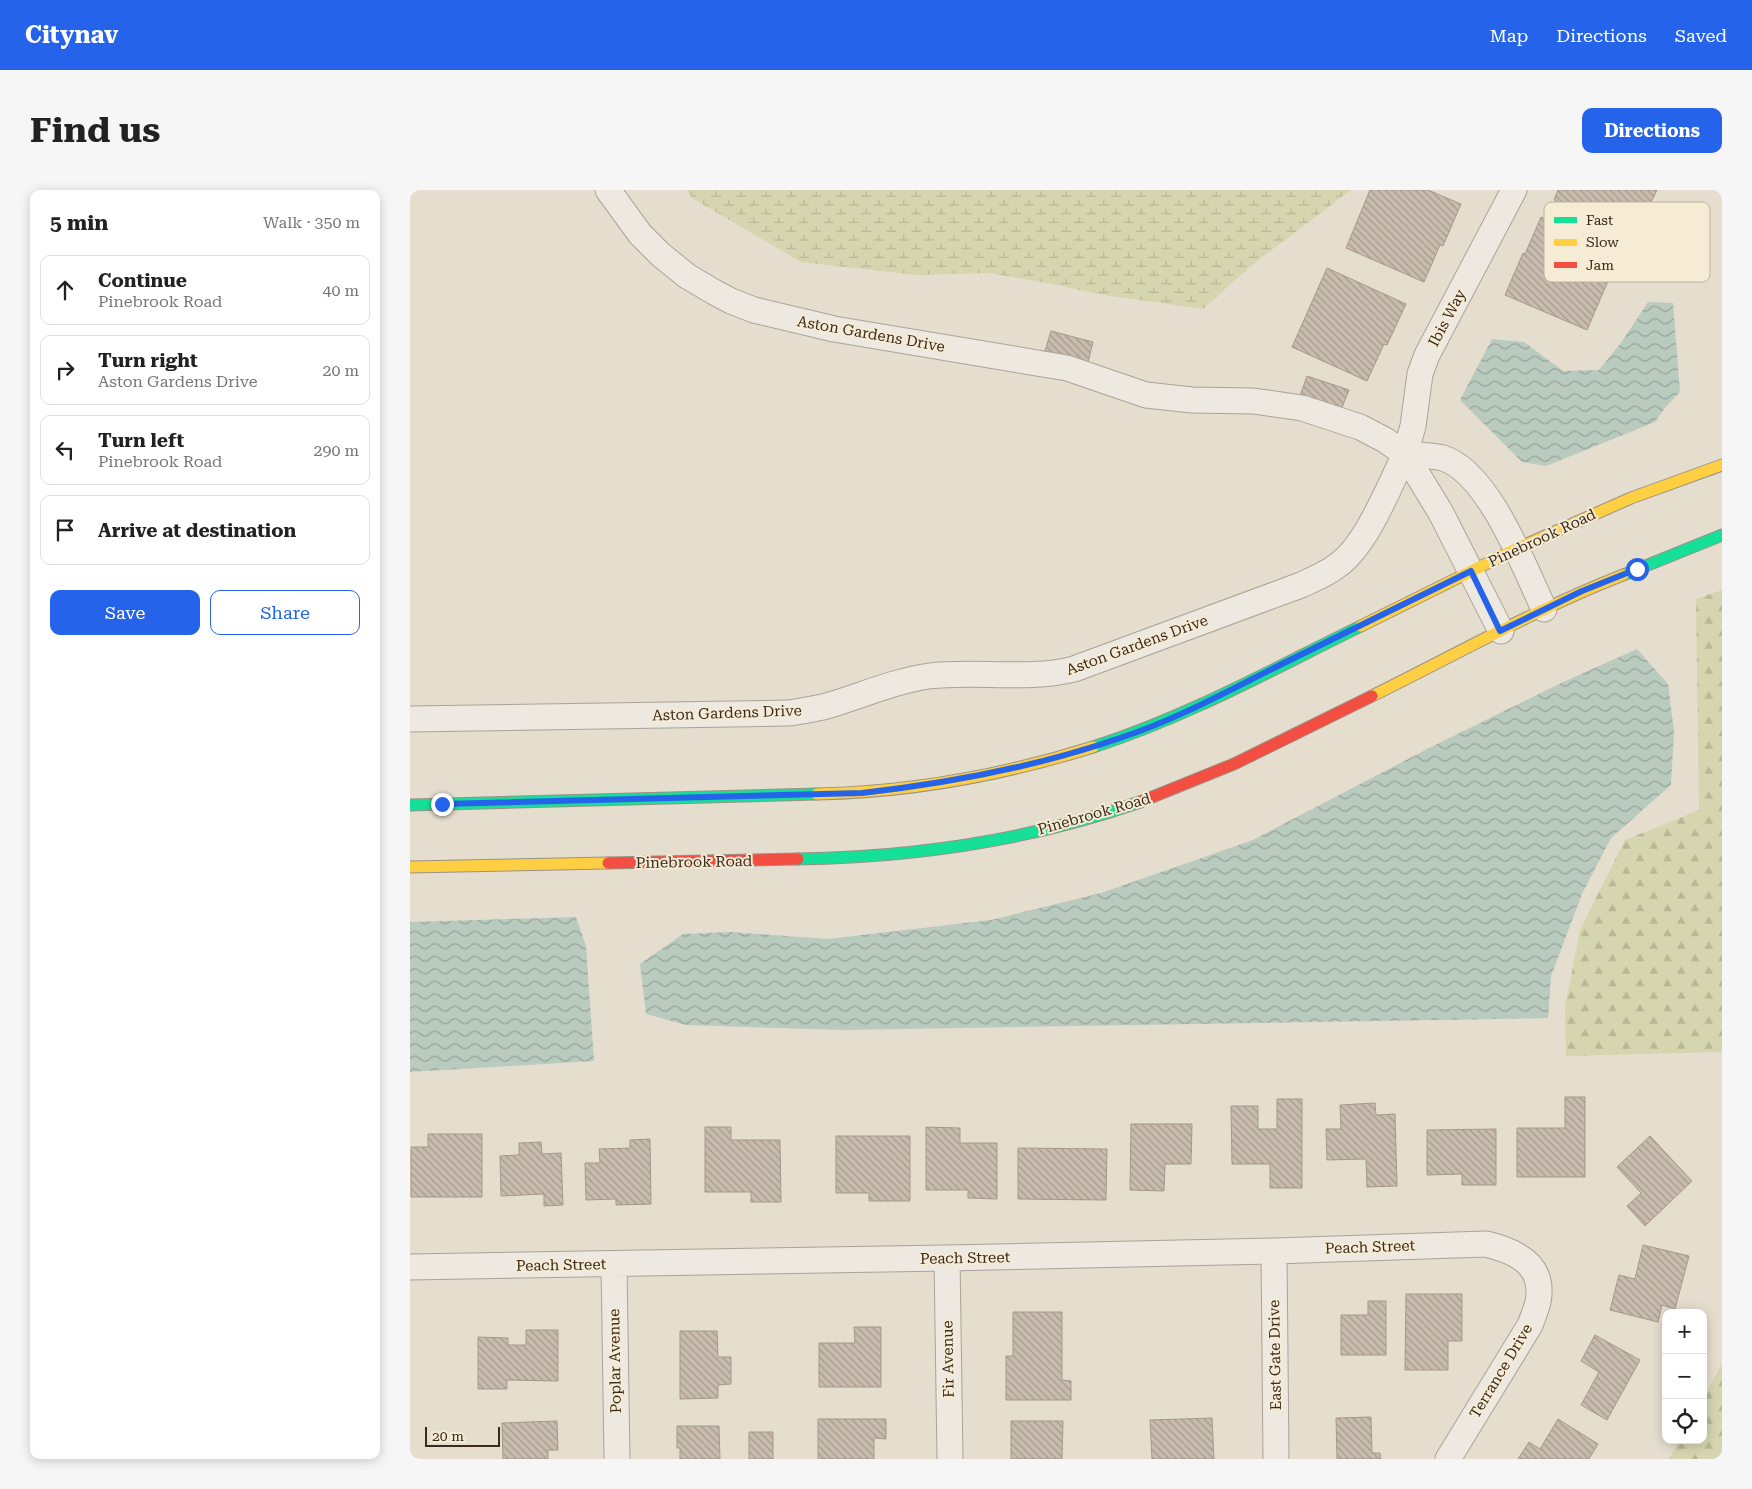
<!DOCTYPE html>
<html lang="en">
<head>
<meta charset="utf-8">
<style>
	:root { --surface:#fff; --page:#f6f6f6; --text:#222; --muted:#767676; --line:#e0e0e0; --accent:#2563eb }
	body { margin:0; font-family:"Roboto Serif",serif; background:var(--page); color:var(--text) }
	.controls { position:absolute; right:15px; bottom:15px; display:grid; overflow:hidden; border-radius:10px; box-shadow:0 2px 12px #0003 }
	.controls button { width:45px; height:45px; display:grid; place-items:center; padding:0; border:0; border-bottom:1px solid var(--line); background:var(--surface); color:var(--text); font:25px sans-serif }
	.scale { position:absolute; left:15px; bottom:12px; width:75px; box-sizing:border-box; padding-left:5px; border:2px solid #3a2b1e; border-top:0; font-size:14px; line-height:18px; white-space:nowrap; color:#3a2b1e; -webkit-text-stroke:4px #f6ebd4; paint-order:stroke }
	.stop { position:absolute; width:15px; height:15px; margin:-11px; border:4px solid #2563eb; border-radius:50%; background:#fff }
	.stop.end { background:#2563eb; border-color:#fff; box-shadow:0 1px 5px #0008 }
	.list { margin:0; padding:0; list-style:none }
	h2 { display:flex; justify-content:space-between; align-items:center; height:65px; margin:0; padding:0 20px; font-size:21px }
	h2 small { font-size:16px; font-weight:400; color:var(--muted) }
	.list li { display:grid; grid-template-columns:32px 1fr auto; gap:15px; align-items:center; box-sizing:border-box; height:70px; margin:0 10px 10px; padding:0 10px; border:1px solid var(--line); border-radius:10px }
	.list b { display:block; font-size:19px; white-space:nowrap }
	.list p { margin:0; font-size:16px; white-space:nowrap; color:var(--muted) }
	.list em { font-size:16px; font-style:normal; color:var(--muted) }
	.actions { display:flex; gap:10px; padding:15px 20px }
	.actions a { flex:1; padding:11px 0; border:1px solid var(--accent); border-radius:10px; text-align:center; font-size:18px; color:var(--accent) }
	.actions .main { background:var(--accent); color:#fff }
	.icon { flex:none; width:28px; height:28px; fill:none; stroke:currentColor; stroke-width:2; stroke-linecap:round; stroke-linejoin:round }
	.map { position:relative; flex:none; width:1312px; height:1269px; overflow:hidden; border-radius:10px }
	header { display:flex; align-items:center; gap:30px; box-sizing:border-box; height:70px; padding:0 25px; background:var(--accent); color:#fff }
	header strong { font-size:24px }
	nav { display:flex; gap:28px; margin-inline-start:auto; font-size:18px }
	.intro { display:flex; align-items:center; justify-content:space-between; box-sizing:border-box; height:120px; padding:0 30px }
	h1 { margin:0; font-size:35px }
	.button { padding:12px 22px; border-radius:10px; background:var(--accent); color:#fff; font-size:18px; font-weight:700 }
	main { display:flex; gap:30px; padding:0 30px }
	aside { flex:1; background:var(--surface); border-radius:10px; box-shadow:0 2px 12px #0003 }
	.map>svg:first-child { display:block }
	.forest { fill:url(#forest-firs) }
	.wetland { fill:url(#wetland-marsh) }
	.water { fill:url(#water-waves) }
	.building { fill:url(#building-back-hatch); stroke:#a5998d }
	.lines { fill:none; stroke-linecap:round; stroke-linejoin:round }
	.street-casing { stroke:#aaa397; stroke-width:27 }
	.fast-casing { stroke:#9a9286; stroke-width:13 }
	.slow-casing { stroke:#9a9286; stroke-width:13 }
	.jam-casing { stroke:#9a9286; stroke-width:13 }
	.street { stroke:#ede8e0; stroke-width:25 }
	.fast { stroke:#16e098; stroke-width:11 }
	.slow { stroke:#ffcf43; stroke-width:11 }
	.jam { stroke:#f24e42; stroke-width:11 }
	.route { stroke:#2563eb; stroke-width:6 }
	.labels { text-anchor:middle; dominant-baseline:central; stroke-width:4; stroke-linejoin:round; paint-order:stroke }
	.street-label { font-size:15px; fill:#3a2b1e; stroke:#f6ebd4 }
	.key { fill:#f6ebd4; stroke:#beb19d; stroke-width:1 }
	.key-label { font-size:14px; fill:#3a2b1e }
</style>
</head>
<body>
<header>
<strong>Citynav</strong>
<nav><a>Map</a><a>Directions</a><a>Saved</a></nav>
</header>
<div class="intro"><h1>Find us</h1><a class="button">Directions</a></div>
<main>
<aside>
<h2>5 min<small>Walk · 350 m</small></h2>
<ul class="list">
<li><svg class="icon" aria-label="ahead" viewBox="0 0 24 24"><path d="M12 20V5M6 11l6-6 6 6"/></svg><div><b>Continue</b><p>Pinebrook Road</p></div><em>40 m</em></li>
<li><svg class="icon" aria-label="right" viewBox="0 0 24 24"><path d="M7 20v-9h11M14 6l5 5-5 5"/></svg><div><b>Turn right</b><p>Aston Gardens Drive</p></div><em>20 m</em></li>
<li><svg class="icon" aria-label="left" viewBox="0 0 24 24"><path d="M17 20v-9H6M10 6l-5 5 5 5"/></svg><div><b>Turn left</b><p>Pinebrook Road</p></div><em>290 m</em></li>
<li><svg class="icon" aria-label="arrive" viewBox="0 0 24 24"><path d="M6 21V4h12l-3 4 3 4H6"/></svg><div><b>Arrive at destination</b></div></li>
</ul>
<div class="actions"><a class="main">Save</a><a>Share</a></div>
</aside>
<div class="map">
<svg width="1312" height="1269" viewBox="0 0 1312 1269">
	<defs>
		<pattern id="forest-firs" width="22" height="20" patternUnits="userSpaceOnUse" patternTransform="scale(1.25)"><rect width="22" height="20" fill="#d5d5b0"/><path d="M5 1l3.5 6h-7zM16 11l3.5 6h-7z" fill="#b8b797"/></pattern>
		<pattern id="wetland-marsh" width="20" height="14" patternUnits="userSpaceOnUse" patternTransform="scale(1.25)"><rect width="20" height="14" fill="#d5d5b0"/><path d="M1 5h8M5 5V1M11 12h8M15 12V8" fill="none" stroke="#b8b797"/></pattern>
		<pattern id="water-waves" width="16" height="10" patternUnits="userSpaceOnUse" patternTransform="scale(1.25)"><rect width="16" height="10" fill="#b9cabf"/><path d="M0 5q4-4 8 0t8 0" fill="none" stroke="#97a49b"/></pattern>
		<pattern id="building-back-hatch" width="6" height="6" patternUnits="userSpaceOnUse" patternTransform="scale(1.25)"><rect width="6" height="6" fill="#c9bcaf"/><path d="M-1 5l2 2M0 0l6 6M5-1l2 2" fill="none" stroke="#a4998e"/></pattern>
	</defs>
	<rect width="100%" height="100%" fill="#e5dece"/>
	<!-- forest -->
	<path class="forest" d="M1312,400V862L1156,866L1155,817L1170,740L1215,650L1289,620L1286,409Z
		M1312,1174V1269H1259L1270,1250H1293V1208Z"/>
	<!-- wetland -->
	<path class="wetland" d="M277,0H941L841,76L793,119L694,105L637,93L579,83L506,85L391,72L282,8Z"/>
	<!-- water -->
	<path class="water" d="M1238,112L1263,113L1270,202L1255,218L1245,232L1136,276L1112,272L1050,210L1082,149L1114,152L1153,181L1189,180L1211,153Z
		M1227,459L1258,494L1264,542L1261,595L1201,648L1172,704L1141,786L1138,828L435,840L276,835L236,824L230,774L273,744L321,742L418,749L581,730L691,703L843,650L1019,558L1151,493Z
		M166,727L176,756L184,871L0,882V732Z"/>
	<!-- building -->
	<path class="building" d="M960,0H1018L1051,14L1033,56L1030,55L1014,92L936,58Z
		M1148,0H1247L1223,49L1144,10Z
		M1131,27L1211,61L1177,140L1095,105L1113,63L1115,64Z
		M917,78L996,114L977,155L974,154L957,191L882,157Z
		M641,141L683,152L678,172L635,161Z
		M897,186L939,200L931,220L890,206Z
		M1155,907H1175V987H1107V938H1155Z
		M867,909H892V998H860V974H822L821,916H848V939H867Z
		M965,913L966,925L985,924L987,996L957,997L956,969L917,970L916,939H931L930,915Z
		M721,934H782L781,974H755L754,1001L720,1000Z
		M295,937H321V950H370L371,1012H341V1002H295Z
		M516,937L550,938V953H587V1009L558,1008V1000H516Z
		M1086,939V995H1052V984L1017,985V940Z
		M18,944H72V1007H1V957H18Z
		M426,946H500V1011H459V1003H426Z
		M1240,946L1282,991L1235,1036L1217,1016L1231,1003L1207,977Z
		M240,949L241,1014L206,1015V1009L176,1010L175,973H190L189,959L220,958V950Z
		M131,952L132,964L151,963L153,1015L134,1016V1004L91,1006L90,966L109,965V953Z
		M608,958L697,959L696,1010L608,1009Z
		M1233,1055L1279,1066L1265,1119L1252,1115L1248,1132L1200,1120L1209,1085L1225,1089Z
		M996,1104H1052V1151H1038V1180H995Z
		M958,1111H976V1165H931V1125H958Z
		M603,1122H652V1190L661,1191V1210H596V1166H603Z
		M444,1137H471V1197H409V1153H445Z
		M116,1140H148V1191L97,1190V1199H68V1147L98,1148V1155H116Z
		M270,1141H307L308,1167H321V1194L308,1195V1208L270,1209Z
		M1185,1145L1230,1170L1197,1230L1171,1215L1189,1182L1171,1171Z
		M961,1227L962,1263H970L971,1269H927L926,1228Z
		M802,1228L804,1269H742L740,1230Z
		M408,1229H476V1249L464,1248V1269H408Z
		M1148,1229L1188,1254L1179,1269H1108L1119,1252L1130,1259Z
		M147,1231L148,1260H138V1269H93L92,1233Z
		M601,1231H653L652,1269H601Z
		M267,1236H309L310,1269H270V1258H267Z
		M339,1242H363V1269H339Z"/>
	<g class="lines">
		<defs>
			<path id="street" d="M995,264L1003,236L1010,184L1017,165L1104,0
				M995,264C1007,265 1021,265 1033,268C1079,283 1114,377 1134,419
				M995,264L1031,323L1091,441
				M0,529L379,523C392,521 407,519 420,515C453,505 485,491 519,486C567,480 617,491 664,479L891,395C904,389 917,384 928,375C956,356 980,295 995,264L975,250L950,237L892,218L843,211L782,210L736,205L657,178L424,139L344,120L321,111L304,102L277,86L251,65L230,44L198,0
				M864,1061L866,1269
				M537,1068L540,1269
				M204,1074L207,1269
				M0,1077L537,1068L864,1061L1076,1054C1106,1061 1135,1075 1128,1112C1126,1120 1123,1127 1120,1135L1038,1269"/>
			<path id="fast" d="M1213,385L1312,345
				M683,557C777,527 863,479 951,436
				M0,615L407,604
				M388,669C504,667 621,650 730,612"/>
			<path id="slow" d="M951,436L1106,359L1221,308L1312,275
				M962,506C1045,465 1126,419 1213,385
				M407,604C501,602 594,585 683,557
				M0,677L198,673"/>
			<path id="jam" d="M730,612L824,574L962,506
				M198,673L388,669"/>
		</defs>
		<!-- street casing -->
		<use href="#street" class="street-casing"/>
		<!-- fast casing -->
		<use href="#fast" class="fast-casing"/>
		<!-- slow casing -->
		<use href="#slow" class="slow-casing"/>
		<!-- jam casing -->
		<use href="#jam" class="jam-casing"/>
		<!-- street -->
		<use href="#street" class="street"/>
		<!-- fast -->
		<use href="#fast" class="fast"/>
		<!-- slow -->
		<use href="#slow" class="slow"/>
		<!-- jam -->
		<use href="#jam" class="jam"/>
	</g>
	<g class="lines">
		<!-- route -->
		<path class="route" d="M32,614L452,603C540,593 626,577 710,548C765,530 816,502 868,476C932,444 997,413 1061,381L1090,441L1172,401L1227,379"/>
	</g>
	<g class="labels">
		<!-- street labels -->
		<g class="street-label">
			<text transform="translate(1037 128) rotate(-62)">Ibis Way</text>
			<text transform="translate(461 144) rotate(10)">Aston Gardens Drive</text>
			<text transform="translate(1132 348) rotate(-25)">Pinebrook Road</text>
			<text transform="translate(727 455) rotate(-20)">Aston Gardens Drive</text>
			<text transform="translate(317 523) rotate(-2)">Aston Gardens Drive</text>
			<text transform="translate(684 624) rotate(-16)">Pinebrook Road</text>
			<text transform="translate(284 672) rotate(-1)">Pinebrook Road</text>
			<text transform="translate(960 1057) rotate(-2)">Peach Street</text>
			<text transform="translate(555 1068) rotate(-1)">Peach Street</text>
			<text transform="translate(151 1075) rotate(-1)">Peach Street</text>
			<text transform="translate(865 1165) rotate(-91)">East Gate Drive</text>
			<text transform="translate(538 1169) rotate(-91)">Fir Avenue</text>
			<text transform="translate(205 1171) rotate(-91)">Poplar Avenue</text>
			<text transform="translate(1091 1181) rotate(-59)">Terrance Drive</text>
		</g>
	</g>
	<!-- legend -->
	<rect x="1134" y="12" width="166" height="80" rx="8" class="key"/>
	<rect x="1144" y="27" width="23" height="6" fill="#16e098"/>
	<rect x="1144" y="49" width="23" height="7" fill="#ffcf43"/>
	<rect x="1144" y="72" width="23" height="6" fill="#f24e42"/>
	<g class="key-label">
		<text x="1176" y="35">Fast</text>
		<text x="1176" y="57">Slow</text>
		<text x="1176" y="80">Jam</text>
	</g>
</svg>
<div class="controls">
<button>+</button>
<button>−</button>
<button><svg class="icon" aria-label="locate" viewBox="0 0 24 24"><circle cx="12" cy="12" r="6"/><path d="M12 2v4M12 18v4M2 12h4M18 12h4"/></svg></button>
</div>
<div class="scale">20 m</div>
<div class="stop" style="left:1227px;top:379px"></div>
<div class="stop end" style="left:32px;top:614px"></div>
</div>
</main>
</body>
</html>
